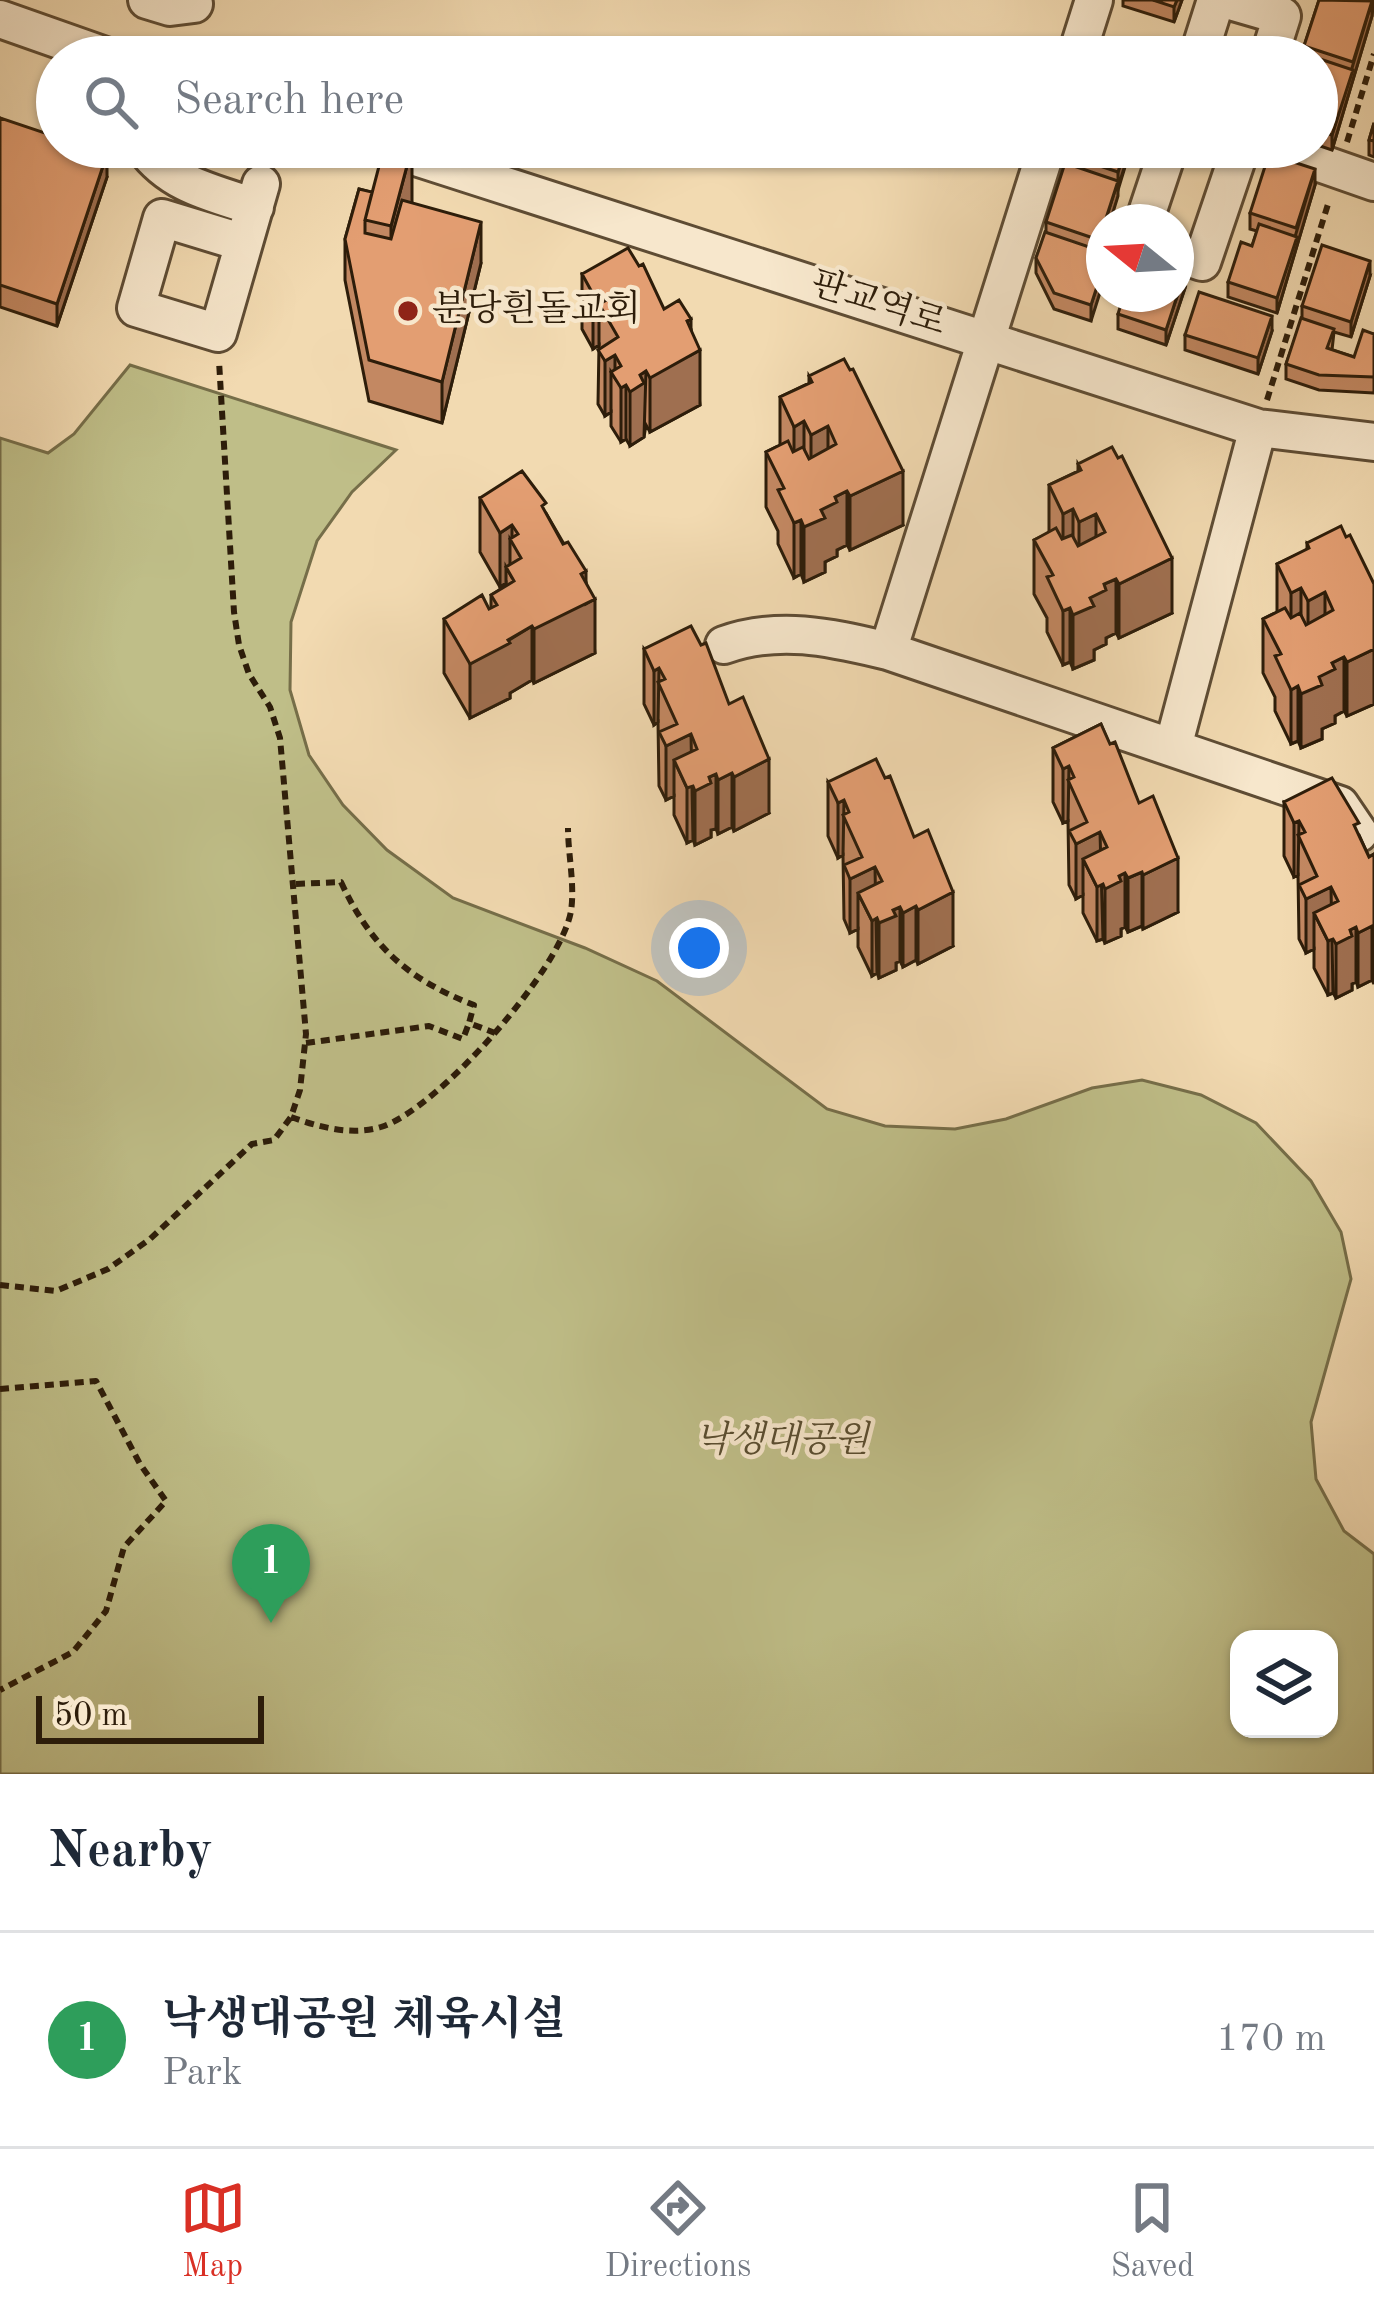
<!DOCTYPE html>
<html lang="en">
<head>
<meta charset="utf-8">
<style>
	:root { --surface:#fff; --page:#f6f6f7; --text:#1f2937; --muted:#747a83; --line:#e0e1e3; --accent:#d93025 }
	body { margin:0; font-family:"Old Standard TT","Noto Serif KR",serif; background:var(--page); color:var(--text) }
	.controls { position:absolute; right:36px; bottom:36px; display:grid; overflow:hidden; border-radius:24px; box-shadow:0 3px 9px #0004 }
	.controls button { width:108px; height:108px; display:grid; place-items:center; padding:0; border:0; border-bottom:3px solid var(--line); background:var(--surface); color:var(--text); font:60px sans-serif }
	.compass { position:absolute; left:1086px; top:204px; width:108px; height:108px; border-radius:50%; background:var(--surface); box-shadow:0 3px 9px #0004; rotate:288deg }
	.scale { position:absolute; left:36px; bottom:30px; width:228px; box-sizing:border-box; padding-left:12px; border:6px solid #2d1d0a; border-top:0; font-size:33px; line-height:42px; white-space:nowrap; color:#2d1d0a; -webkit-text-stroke:9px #f7e7cc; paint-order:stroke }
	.you { position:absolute; left:699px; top:948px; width:42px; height:42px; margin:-30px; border:9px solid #fff; border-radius:50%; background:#1a73e8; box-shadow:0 0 0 18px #1a73e833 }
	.badge { display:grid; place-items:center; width:78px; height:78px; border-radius:50%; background:var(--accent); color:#fff; font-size:39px; font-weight:700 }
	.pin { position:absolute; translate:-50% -99px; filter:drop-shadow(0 3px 6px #0008) }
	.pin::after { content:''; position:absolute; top:63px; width:42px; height:36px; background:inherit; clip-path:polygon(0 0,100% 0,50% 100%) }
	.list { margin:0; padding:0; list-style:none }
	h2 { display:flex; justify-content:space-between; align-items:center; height:156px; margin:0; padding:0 48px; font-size:51px }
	h2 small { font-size:39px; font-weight:400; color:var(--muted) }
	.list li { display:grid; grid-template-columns:78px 1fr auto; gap:36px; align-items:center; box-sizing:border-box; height:216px; padding:0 48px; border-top:3px solid var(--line) }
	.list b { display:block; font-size:45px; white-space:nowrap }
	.list p { margin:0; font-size:39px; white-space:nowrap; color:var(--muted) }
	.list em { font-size:39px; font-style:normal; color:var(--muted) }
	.icon { flex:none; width:66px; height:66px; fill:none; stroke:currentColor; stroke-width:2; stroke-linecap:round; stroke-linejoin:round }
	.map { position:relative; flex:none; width:1374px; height:1774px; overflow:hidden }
	.search { position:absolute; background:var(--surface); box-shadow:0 3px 9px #0004; left:36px; right:36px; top:36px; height:132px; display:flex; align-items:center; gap:30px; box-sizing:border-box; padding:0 42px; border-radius:66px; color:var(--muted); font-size:45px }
	.sheet { height:372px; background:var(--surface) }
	nav { display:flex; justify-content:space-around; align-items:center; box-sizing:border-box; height:168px; border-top:3px solid var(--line); background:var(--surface); font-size:33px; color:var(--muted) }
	nav a { display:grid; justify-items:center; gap:6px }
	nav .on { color:var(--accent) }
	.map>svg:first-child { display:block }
	.green { fill:#bfbe88; stroke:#766e49; stroke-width:3; fill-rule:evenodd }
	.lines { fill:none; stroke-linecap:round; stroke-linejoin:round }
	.minor-tunnel { stroke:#cbb490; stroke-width:36; stroke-dasharray:36 18; stroke-linecap:butt }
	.minor-casing { stroke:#5e4c34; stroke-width:42 }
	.path { stroke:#2d1d0a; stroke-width:6; stroke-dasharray:9 6; stroke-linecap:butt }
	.minor { stroke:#f7e7cc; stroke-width:36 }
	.wall { fill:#c38862; stroke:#2d1d0a; stroke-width:3 }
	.shaded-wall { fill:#9f6f50; stroke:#2d1d0a; stroke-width:3 }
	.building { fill:#e39e72; stroke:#2d1d0a; stroke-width:3 }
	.poi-dot { fill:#8f2418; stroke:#f7e7cc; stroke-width:4.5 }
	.labels { text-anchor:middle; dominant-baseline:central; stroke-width:9; stroke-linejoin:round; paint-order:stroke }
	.street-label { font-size:36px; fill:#2d1d0a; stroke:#f7e7cc }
	.poi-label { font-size:36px; fill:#2d1d0a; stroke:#f7e7cc; text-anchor:start }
	.park-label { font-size:36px; font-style:italic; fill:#594d30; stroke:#f7e7cc }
</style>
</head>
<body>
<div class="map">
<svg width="1374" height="1774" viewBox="0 0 1374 1774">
	<rect width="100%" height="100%" fill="#f2dab1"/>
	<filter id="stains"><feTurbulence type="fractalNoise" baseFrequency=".00167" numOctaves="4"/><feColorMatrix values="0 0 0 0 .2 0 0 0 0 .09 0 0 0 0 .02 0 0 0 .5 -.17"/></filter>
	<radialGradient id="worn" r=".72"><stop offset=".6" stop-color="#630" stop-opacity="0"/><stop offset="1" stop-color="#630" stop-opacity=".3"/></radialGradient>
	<!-- green -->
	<path class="green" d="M130,365L396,450L352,492L317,541L291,622L290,690L309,755L343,805L387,850L453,898L585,948L657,981L827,1109L885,1126L955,1129L1006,1119L1092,1088L1142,1080L1201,1095L1256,1123L1311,1181L1341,1232L1351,1279L1311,1422L1316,1479L1344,1531L1374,1554V1774H0V438L48,453L74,434ZM1329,1639V1729H1239V1639Z"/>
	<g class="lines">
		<!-- minor-tunnel -->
		<path class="minor-tunnel" d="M1359,833L1374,855"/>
		<defs>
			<path id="minor" d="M147,0L170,7L194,4
				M1227,0L1282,16L1269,57
				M0,19L108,57
				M1076,57L1094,0
				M1198,57L1216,0
				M144,147C171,185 213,193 255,207
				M385,147L1258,428L1374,442
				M1274,147L1374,182
				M1144,222L1169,147
				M244,243L162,218L136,308L218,333L261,184
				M1176,253L1202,262L1241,147
				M724,645C781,625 832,638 888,651L1047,147
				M888,651L1340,805L1359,833
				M1173,747L1258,428"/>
		</defs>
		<!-- minor casing -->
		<use href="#minor" class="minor-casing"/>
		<!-- path -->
		<path class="path" d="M1347,142L1374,54
			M1267,400L1329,201
			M296,884L341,882C371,947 409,980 474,1005L469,1023L495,1033
			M306,1043L429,1026L463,1039L469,1023
			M291,1117C319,1127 351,1136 381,1127C437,1110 561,970 571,911C575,885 568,854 568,828
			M0,1285L56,1291L108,1269L150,1239L252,1144L274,1140L291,1117L300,1090L306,1034L280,738L270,707L249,674L239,645L234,612L219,361
			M0,1389L96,1381L140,1464L166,1501L124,1547L106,1611L73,1652L0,1690"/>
		<!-- minor -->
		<use href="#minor" class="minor"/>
	</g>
	<!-- wall -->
	<path class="wall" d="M1123,0H1182L1174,22L1123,6Z
		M1319,0H1374L1372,16L1332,150L1317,145V57H1294L1304,54V46Z
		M0,118L107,177L57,326L0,307Z
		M1374,123V157L1369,155V140Z
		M1131,147L1100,250L1091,321L1054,309L1036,273V258L1046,233V222L1070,165V156Z
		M1315,185L1277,313L1228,297V282L1252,246L1257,231L1250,229V213Z
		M359,189L412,203L481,263L442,423L369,401L345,280V239Z
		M582,274L664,309L691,329L700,405L650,432L646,425L644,437L630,446L626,439L621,442L611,426V412L605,416L598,404L599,345L593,349L582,329Z
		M1370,276L1351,337L1334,332L1332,350L1354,357L1374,334V393L1319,390L1286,379V364L1302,319V306Z
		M1185,288L1166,345L1118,329V314Z
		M1272,331L1258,374L1185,350V335Z
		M809,376L903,525L850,550L847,545L837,550V556L825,562V572L804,582L801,574L794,578L778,544V531L766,507V452L780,445V397L809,383Z
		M1078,464L1172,613L1119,638L1116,633L1106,638V644L1094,650V660L1073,669L1070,662L1063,665L1047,632V618L1034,594V540L1049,533V485L1078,471Z
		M480,498L546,513L586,582L595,653L534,683L532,680L510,693V698L470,718L444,673V619L489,609L491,608V595L506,586V583L500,587L480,552Z
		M1307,543L1374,584V704L1347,716L1344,711L1335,716V723L1322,729V739L1301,748L1298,741L1291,744L1275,711V697L1263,673V619L1277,612V564L1307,550Z
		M644,649L769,813L734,831L732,827L718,834L716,829L711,830V837L695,845L693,840L687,843L674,815V796L666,800L659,786L658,722L654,725L644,704Z
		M1101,724L1178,912L1143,929L1142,926L1128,932L1125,927L1121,929V936L1105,943L1103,939L1097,941L1083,913V895L1076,899L1069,885L1068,821L1063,823L1053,802V748Z
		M828,782L953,946L918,964L916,960L903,967L900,961L896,963V970L879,978L877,973L872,976L858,947V929L850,933L844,919L843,855L838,858L828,836Z
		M1284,802L1359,835L1369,857L1374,854V984L1372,980L1358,987L1356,982L1352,984V990L1336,998L1333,993L1328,995L1314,968V949L1306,953L1299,939L1298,875L1294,877L1284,856Z"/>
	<!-- shaded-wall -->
	<path class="shaded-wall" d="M1177,0H1182L1174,22V7Z
		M1372,1V16L1332,150V135Z
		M412,147V202L391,280V226Z
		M1126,147H1131L1118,187V172Z
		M107,154V177L57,326V304Z
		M1315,169V185L1277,313V298Z
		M1118,181V196L1110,222H1105Z
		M481,222V263L442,423V382Z
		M1104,224V239L1099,255V240Z
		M1370,261V276L1351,337V322Z
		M1104,265V280L1091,321V305Z
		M1185,272V288L1166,345V330Z
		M599,291V345L593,349V294Z
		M1272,316V331L1258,374V358Z
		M691,319V355L700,350V405L650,432V378L687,321Z
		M615,355V378L611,372V412L605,416V361Z
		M646,371L644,437L630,446V392L640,375Z
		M626,385V439L621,442V388Z
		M804,421V476L794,481V427Z
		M828,426V480L811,489V435Z
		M903,471V525L850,550V496Z
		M847,491V545L837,550V556L825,562V572L804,582V527L835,497Z
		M1073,509V563L1063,569V514Z
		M1096,514V568L1079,577V522Z
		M801,520V574L794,578V523Z
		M512,525V542L510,539V574L506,567V583L500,587V533Z
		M1172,558V613L1119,638V584Z
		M586,571V604L595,599V653L534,683V629L581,574Z
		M1116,579V633L1106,638V644L1094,650V660L1073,669V615L1104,584Z
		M1301,588V642L1291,647V593Z
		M1325,592V647L1308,655V601Z
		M1070,608V662L1063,665V611Z
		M532,626V680L510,693V698L470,718V664Z
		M1374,649V704L1347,716V662Z
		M1344,657V711L1335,716V723L1322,729V739L1301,748V694L1332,663Z
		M659,668L658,722L654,725V671Z
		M1298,686V741L1291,744V690Z
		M691,734L693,840L687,843V788L674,760V796L666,800V746Z
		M769,759V813L734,831V777Z
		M1069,766L1068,821L1063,823V769Z
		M732,773V827L718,834V780Z
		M716,774V829L711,830V837L695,845V791L709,777Z
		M844,800L843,855L838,858V803Z
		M1299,821L1298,875L1294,877V823Z
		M1100,832L1103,939L1097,941V887L1083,859V895L1076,899V844Z
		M1178,858V912L1143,929V875Z
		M875,867L877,973L872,976V921L858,893V929L850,933V879Z
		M1142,872V926L1128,932V878Z
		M1125,873V927L1121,929V936L1105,943V889L1119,876Z
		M1331,887L1333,993L1328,995V941L1314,913V949L1306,953V899Z
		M953,892V946L918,964V910Z
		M916,906V960L903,967V913Z
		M900,907V961L896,963V970L879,978V923L893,910Z
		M1372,926V980L1358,987V933Z
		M1356,927V982L1352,984V990L1336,998V944L1350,930Z"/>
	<!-- building -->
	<path class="building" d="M1153,0H1177L1174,7Z
		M1319,0L1372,1L1353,62L1304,46Z
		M1296,52L1312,57H1294Z
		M1317,58L1353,70L1332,135L1317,130Z
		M0,118L57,137V147H86L107,154L57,304L0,285Z
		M1374,123V141L1369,140Z
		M384,147H412L391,226L365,220Z
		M1073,147H1126L1118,172L1070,156Z
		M1269,154L1315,169L1296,228L1250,213Z
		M1065,163L1118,181L1099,240L1046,222Z
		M359,189L372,192L365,220V233L391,239L402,200L481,222L442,382L369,360L345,239Z
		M1259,224L1297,237L1277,298L1228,282L1241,242L1252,246Z
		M1045,232L1104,252V265L1091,305L1054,293L1036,258Z
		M1322,245L1370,261L1351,322L1302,306Z
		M628,248L639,266L643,264L664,309L679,300L691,319L687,321L700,350L650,378L646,371L640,375L644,383L630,392L626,385L621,388L611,372L621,366L615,355L605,361L598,350L618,337L599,304L605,301L599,291L593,294L582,274Z
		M1176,269L1185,272L1166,330L1118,314L1124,294H1176Z
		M1199,292L1272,316L1258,358L1185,335Z
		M1301,318L1334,329L1327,348L1354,357L1363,330L1374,334V377L1319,375L1286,364Z
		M844,359L850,370L853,369L903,471L850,496L847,491L835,497L837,502L821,510L825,518L804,527L801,520L794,523L778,490L784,488L766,452L788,441L793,452L803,447L809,459L836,444L828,426L811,435L804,421L794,427L780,397L812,382L809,376Z
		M1112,447L1118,458L1122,456L1172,558L1119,584L1116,579L1104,584L1106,590L1090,598L1094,606L1073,615L1070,608L1063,611L1047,577L1053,575L1034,540L1056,528L1062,539L1072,535L1078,546L1105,532L1096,514L1079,522L1073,509L1063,514L1049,485L1081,470L1078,464Z
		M522,471L546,503L542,506L563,544L568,542L586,571L581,574L595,599L534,629L532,626L508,640L510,643L470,664L444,619L482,595L489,609L497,605L491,595L514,581L506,567L521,558L510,539L518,534L512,525L500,533L480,498Z
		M1341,526L1346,537L1350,535L1374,584V649L1347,662L1344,657L1332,663L1335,669L1319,677L1322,685L1301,694L1298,686L1291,690L1275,656L1281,654L1263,619L1285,608L1291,618L1300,613L1306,625L1333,610L1325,592L1308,601L1301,588L1291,593L1277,564L1309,548L1307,543Z
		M691,626L701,645L706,643L729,704L743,697L769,759L734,777L732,773L718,780L716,774L709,777L711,783L695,791L693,786L687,788L674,760L697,749L691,734L666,746L659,732L677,724L658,682L665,679L659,668L654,671L644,649Z
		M1101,724L1110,744L1115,742L1139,803L1153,796L1178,858L1143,875L1142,872L1128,878L1125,873L1119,876L1121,881L1105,889L1103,884L1097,887L1083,859L1107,847L1100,832L1076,844L1069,831L1087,822L1068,780L1074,777L1069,766L1063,769L1053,748Z
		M876,759L885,778L890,776L914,837L928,830L953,892L918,910L916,906L903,913L900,907L893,910L896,916L879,923L877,918L872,921L858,893L882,881L875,867L850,879L844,865L862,857L843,815L849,812L844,800L838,803L828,782Z
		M1332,778L1359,823L1354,825L1369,857L1374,854V930L1372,926L1358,933L1356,927L1350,930L1352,936L1336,944L1333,939L1328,941L1314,913L1338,901L1331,887L1306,899L1299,885L1317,876L1298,835L1305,832L1299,821L1294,823L1284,802Z"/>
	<!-- markers -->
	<circle class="poi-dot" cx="408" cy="311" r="12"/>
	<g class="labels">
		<!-- street labels -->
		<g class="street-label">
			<text transform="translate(878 305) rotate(18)">판교역로</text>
		</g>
		<!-- poi labels -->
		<g class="poi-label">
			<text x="432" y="311">분당흰돌교회</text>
		</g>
		<!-- park labels -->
		<g class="park-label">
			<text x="782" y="1442">낙생대공원</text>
		</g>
	</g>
	<rect width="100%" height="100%" filter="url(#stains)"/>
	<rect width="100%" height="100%" fill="url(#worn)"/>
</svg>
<div class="controls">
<button><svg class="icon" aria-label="layers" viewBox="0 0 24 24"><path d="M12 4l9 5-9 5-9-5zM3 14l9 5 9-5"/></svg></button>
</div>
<svg class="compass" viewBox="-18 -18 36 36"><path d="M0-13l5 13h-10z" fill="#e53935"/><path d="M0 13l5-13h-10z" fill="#747a83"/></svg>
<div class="scale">50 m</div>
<div class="you"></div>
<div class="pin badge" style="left:271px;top:1623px;background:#2e9e5b">1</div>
<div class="search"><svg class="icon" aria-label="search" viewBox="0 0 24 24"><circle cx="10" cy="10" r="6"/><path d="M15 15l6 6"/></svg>Search here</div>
</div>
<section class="sheet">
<h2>Nearby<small></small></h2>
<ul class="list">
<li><span class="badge" style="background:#2e9e5b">1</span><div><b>낙생대공원 체육시설</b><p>Park</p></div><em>170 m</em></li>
</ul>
</section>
<nav>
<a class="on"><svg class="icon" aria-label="map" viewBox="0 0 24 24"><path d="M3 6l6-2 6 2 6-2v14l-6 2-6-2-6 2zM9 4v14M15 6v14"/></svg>Map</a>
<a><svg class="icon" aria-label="directions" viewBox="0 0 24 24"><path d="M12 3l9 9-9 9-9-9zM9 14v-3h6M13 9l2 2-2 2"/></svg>Directions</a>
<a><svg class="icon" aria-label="saved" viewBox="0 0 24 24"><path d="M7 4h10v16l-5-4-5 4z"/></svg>Saved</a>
</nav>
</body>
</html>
